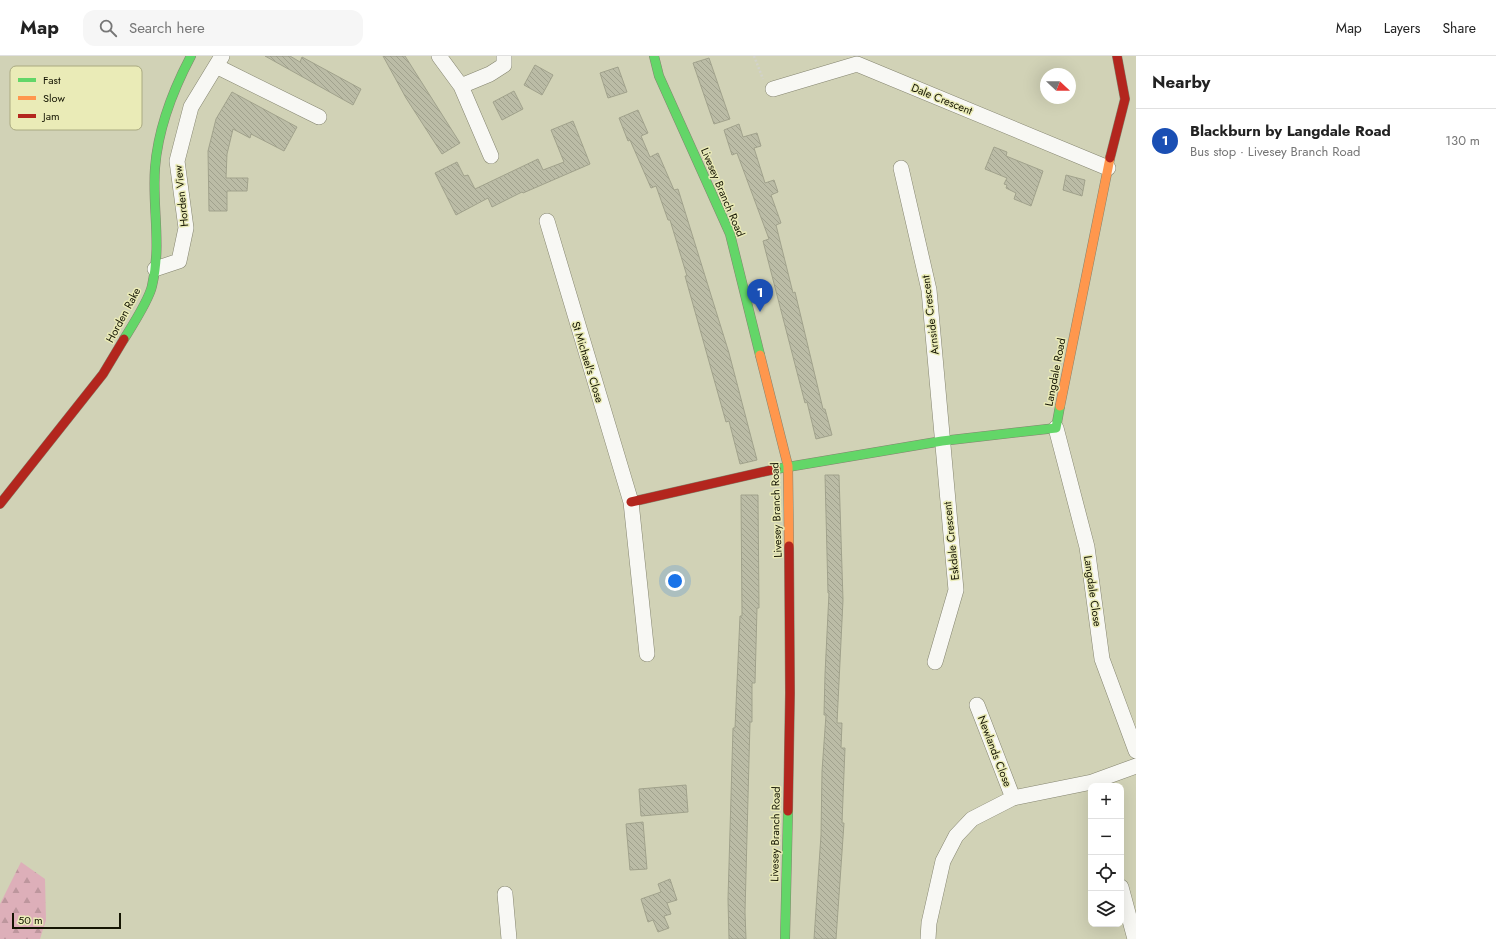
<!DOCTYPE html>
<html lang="en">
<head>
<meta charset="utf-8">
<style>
	:root { --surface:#fff; --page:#f6f6f6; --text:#222; --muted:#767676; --line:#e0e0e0; --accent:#2563eb }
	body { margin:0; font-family:Jost,sans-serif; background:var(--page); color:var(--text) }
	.controls { position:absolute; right:12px; bottom:12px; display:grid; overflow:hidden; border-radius:8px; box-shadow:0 4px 16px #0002 }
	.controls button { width:36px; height:36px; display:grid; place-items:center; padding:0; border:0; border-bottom:1px solid var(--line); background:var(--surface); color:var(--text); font:20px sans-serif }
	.compass { position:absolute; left:1040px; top:12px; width:36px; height:36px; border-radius:50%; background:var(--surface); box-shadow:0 4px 16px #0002; rotate:112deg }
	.scale { position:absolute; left:12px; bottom:10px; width:109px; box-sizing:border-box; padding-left:4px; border:2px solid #141402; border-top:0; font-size:11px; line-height:14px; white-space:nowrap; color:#141402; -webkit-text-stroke:3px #eaebb7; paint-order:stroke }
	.you { position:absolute; left:675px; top:525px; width:14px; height:14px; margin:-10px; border:3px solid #fff; border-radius:50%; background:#1a73e8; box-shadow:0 0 0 6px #1a73e833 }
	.badge { display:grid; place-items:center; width:26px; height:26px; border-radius:50%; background:var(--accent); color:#fff; font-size:13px; font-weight:700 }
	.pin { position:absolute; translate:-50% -33px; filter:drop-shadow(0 1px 2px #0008) }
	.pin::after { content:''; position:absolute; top:21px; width:14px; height:12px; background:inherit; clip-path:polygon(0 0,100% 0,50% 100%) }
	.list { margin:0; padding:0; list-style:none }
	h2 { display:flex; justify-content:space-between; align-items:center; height:52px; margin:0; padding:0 16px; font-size:17px }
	h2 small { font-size:13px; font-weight:400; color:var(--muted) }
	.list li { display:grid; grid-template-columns:26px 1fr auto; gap:12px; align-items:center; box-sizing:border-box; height:64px; padding:0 16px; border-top:1px solid var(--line) }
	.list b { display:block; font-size:15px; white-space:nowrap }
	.list p { margin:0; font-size:13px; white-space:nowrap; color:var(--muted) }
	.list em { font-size:13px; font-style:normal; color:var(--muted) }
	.icon { flex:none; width:22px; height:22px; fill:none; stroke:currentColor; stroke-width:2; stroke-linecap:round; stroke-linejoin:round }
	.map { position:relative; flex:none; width:1136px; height:883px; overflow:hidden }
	header { display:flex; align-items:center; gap:24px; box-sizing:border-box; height:56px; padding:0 20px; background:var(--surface); border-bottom:1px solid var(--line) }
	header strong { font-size:19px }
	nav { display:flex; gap:22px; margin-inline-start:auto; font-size:14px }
	.search { width:280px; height:36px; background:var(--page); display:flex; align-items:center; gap:10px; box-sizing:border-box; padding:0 14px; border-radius:12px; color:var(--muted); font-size:15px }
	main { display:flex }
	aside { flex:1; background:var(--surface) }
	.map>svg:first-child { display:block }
	.forest { fill:url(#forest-firs) }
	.building { fill:url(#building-back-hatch); stroke:#a1a28c }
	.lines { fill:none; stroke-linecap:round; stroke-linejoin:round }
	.street-casing { stroke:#84846f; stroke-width:16 }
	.fast-casing { stroke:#84846f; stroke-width:10 }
	.slow-casing { stroke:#84846f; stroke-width:10 }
	.jam-casing { stroke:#84846f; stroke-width:10 }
	.path { stroke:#d2d2ca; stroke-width:2.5; stroke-dasharray:2 2; stroke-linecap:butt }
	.street { stroke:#f8f8f4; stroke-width:15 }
	.fast { stroke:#63d668; stroke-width:9 }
	.slow { stroke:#ff974d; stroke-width:9 }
	.jam { stroke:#b3261e; stroke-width:9 }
	.labels { text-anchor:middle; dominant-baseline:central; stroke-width:3; stroke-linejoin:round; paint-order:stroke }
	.street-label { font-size:11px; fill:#141402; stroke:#eaebb7 }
	.key { fill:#eaebb7; stroke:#aaaa81; stroke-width:1 }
	.key-label { font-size:11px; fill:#141402 }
</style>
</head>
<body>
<header>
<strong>Map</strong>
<div class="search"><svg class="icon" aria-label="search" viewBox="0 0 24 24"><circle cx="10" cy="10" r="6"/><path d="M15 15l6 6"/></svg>Search here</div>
<nav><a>Map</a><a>Layers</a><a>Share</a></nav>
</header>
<main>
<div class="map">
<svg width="1136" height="883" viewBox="0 0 1136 883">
	<defs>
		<pattern id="forest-firs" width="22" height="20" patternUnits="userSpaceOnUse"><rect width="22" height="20" fill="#ddafb9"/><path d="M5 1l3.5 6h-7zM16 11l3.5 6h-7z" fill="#bd969d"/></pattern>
		<pattern id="building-back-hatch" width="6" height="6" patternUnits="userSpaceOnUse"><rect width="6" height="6" fill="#bbbca6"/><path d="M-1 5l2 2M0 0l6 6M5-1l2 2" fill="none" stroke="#a0a18d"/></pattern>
	</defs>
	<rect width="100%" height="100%" fill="#d1d2b6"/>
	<!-- forest -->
	<path class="forest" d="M21,806L45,823L46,864L40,883H0V848Z"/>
	<!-- building -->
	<path class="building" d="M265,0H290L300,6L302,1L361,33L353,49Z
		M383,0H405L460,87L442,98L406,42Z
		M709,2L730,63L714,68L693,7Z
		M535,9L553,19L542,39L524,29Z
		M618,11L627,36L608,42L600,17Z
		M514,35L523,53L502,64L493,46Z
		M232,36L297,71L284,95L251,78L250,82L233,73L227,98L226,122H248L247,135H227V155H209L208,95L216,63Z
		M638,54L648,77L641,80L650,101L658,97L674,134L678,133L729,297L757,404L740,408L729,365L726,366L685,220H687L670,164H668L656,130L651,132L630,84L628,85L619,62Z
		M573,65L590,108L523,137L522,136L492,151L488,142L456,159L435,117L457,106L464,120L468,119L475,133L538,103L543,114L564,106L551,74Z
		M739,68L743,81L757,77L761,90L754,92L765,127L774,124L778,136L771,139L781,167L776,169L793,237L795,236L823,353H825L832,379L816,383L807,346L805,347L763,185L769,183L737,97L732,99L724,74Z
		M994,91L1007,96L1006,100L1043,115L1031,150L1014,143L1016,137L1006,132L1007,129L1004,128L1007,122L985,113Z
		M1066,119L1085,124L1082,140L1063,134Z
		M825,419H839L843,544L837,667H842L841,692H845L842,767H844L836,883H814L821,779L822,715L826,659H824L825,618L829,537H828Z
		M741,439H758L759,552H757L755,627H752V666H750L745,856L746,883H729L728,843L733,672H735L740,560H742Z
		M686,729L688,756L641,760L639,733Z
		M643,766L647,813L630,814L626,768Z
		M670,823L677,844L667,847L671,858L664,860L669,872L658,876L653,864L648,866L641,843L661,836L658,828Z"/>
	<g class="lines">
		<defs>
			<path id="street" d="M439,0L461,30L491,100
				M216,10L319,61
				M461,30L490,18L504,9V0
				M773,33L857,8L1108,112
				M901,112L929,234L956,534L935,606
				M547,165L631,446L647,598
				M155,213L179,205L186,172L177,105L191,51L222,0
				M1056,372L1087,491L1102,603L1136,695
				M977,649L1013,742
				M1121,831L1135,883
				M505,838L509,883
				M928,883L929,867L943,805L956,780L972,763L1013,742L1092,726L1136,710"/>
			<path id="fast" d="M654,0L659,20L730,178L760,299
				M124,283C132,270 149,244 152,230C162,188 152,152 155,112C158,73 173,34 191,0
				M776,413L942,385L1056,372L1060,350
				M785,883L788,755"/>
			<path id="slow" d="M760,299L788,410L789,490
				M1060,350L1110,102"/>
			<path id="jam" d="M1110,102L1125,43L1117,0
				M631,446L776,413
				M0,448L103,318L124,283
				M788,755L790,637L789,490"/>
		</defs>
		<!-- street casing -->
		<use href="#street" class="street-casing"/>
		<!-- fast casing -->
		<use href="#fast" class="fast-casing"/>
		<!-- slow casing -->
		<use href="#slow" class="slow-casing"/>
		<!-- jam casing -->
		<use href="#jam" class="jam-casing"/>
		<!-- path -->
		<path class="path" d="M754,0L763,23"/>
		<!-- street -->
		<use href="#street" class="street"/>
		<!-- fast -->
		<use href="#fast" class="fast"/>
		<!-- slow -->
		<use href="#slow" class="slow"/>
		<!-- jam -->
		<use href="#jam" class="jam"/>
	</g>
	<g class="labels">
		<!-- street labels -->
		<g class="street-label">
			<text transform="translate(942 43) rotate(22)">Dale Crescent</text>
			<text transform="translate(723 136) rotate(67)">Livesey Branch Road</text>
			<text transform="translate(181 140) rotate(-96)">Horden View</text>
			<text transform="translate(123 259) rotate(-62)">Horden Rake</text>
			<text transform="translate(930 259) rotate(-97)">Arnside Crescent</text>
			<text transform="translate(588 306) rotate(73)">St Michael's Close</text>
			<text transform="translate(1055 316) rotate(-79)">Langdale Road</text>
			<text transform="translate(776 454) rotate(-92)">Livesey Branch Road</text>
			<text transform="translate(951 485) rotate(-96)">Eskdale Crescent</text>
			<text transform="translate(1093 535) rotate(82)">Langdale Close</text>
			<text transform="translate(995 695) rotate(69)">Newlands Close</text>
			<text transform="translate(775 778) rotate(-89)">Livesey Branch Road</text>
		</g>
	</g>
	<!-- legend -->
	<rect x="10" y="10" width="132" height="64" rx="6" class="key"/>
	<rect x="18" y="22" width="18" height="4" fill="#63d668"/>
	<rect x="18" y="40" width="18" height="4" fill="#ff974d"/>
	<rect x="18" y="58" width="18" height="4" fill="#b3261e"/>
	<g class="key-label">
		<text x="43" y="28">Fast</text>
		<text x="43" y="46">Slow</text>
		<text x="43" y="64">Jam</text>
	</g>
</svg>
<div class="controls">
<button>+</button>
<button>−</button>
<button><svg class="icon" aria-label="locate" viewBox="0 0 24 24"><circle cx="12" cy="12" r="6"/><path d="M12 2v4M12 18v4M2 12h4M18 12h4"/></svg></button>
<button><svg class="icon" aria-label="layers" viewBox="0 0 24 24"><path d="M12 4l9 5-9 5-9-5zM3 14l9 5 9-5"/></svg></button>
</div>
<svg class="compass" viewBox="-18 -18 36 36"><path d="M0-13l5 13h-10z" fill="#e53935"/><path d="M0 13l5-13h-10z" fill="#767676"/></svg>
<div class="scale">50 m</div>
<div class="you"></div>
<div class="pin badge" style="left:760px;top:256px;background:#1a4fb4">1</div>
</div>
<aside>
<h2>Nearby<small></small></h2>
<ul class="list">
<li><span class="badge" style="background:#1a4fb4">1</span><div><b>Blackburn by Langdale Road</b><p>Bus stop · Livesey Branch Road</p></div><em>130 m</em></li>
</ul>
</aside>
</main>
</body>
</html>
